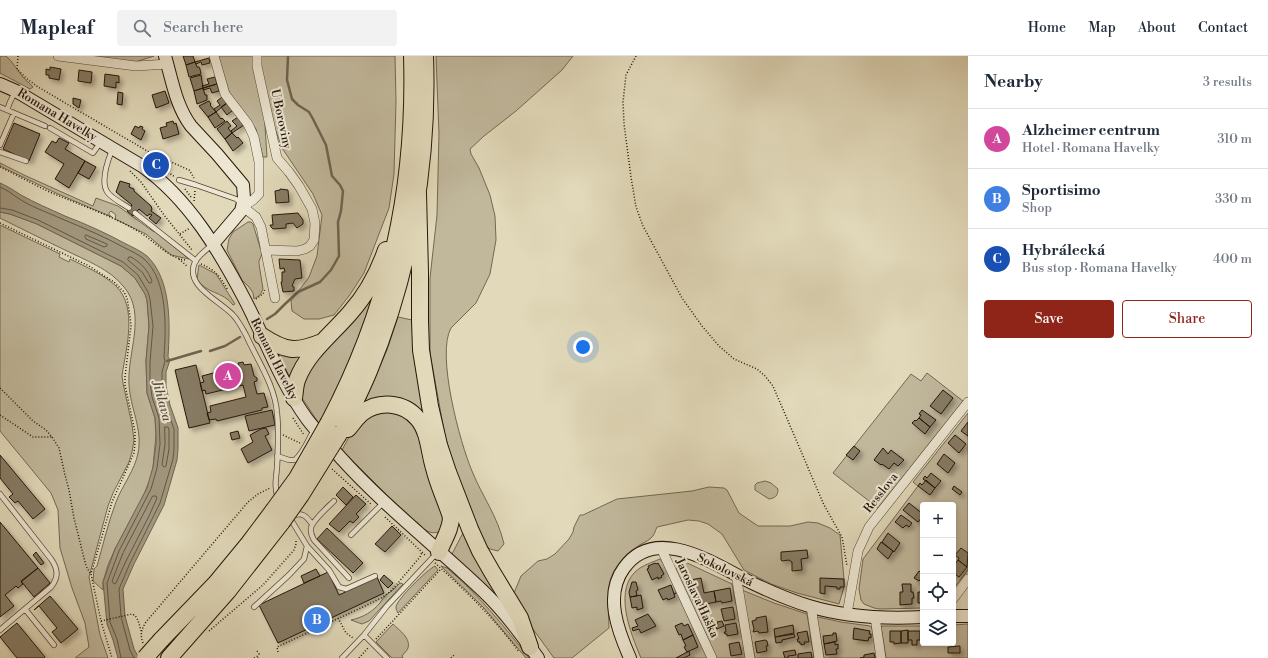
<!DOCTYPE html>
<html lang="en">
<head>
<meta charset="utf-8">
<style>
	:root { --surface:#fff; --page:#f2f2f3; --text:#1f2937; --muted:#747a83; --line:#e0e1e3; --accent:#8f2418 }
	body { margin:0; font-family:"Libre Bodoni",serif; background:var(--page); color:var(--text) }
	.controls { position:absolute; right:12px; bottom:12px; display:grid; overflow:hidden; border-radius:4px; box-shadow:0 2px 6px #0003 }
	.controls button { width:36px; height:36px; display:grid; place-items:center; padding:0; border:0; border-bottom:1px solid var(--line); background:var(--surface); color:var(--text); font:20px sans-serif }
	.you { position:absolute; left:583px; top:291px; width:14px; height:14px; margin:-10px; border:3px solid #fff; border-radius:50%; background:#1a73e8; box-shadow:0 0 0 6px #1a73e833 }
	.badge { display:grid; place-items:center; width:26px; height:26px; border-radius:50%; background:var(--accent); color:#fff; font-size:13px; font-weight:700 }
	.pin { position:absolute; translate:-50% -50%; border:2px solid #fff; box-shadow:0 1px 4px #0006 }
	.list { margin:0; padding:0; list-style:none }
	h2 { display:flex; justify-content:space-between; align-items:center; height:52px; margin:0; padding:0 16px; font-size:17px }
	h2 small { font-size:13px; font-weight:400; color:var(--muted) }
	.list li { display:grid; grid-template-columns:26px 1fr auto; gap:12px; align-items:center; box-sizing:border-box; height:60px; padding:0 16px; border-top:1px solid var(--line) }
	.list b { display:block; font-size:15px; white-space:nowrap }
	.list p { margin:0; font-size:13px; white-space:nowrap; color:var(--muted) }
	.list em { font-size:13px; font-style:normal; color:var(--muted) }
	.actions { display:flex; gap:8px; padding:12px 16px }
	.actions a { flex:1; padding:9px 0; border:1px solid var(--accent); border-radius:4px; text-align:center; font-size:14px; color:var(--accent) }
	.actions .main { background:var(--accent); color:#fff }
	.icon { flex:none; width:22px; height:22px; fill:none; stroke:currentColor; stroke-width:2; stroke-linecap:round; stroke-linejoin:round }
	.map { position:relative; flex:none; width:968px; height:602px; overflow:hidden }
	header { display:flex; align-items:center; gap:24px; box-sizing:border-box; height:56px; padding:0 20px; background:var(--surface); border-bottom:1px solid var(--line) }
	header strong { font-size:19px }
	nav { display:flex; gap:22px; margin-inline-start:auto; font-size:14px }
	.search { width:280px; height:36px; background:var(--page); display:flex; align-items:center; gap:10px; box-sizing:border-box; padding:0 14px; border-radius:4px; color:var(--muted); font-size:15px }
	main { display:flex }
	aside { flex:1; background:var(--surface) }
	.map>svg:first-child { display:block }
	.green { fill:#c1b89c; stroke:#746752 }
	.water { fill:#a1977e; stroke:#70634f }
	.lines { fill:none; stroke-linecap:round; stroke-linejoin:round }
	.shore { stroke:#645644; stroke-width:1 }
	.stream { stroke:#70634f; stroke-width:2.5 }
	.building { fill:#877b65; stroke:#261609; filter:url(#shadow) }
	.lane-casing { stroke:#554735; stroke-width:6 }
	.street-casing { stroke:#554735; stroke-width:10 }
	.secondary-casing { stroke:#261609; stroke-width:14 }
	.highway-casing { stroke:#261609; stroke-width:18 }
	.path { stroke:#261609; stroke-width:1.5; stroke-dasharray:1 2; stroke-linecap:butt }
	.lane { stroke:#ece6d2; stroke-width:4.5 }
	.street { stroke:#ece6d2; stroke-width:9 }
	.secondary { stroke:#ece6d2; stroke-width:12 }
	.highway { stroke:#e1d9ba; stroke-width:16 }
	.highway-bridge-casing { stroke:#261609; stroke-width:18; stroke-linecap:butt }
	.highway-bridge { stroke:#e1d9ba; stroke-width:16 }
	.labels { text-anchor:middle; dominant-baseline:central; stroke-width:4; stroke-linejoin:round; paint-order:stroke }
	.street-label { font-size:12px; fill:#261609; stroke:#ece6d2 }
	.water-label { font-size:13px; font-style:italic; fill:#574a38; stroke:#ece6d2 }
</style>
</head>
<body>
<header>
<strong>Mapleaf</strong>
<div class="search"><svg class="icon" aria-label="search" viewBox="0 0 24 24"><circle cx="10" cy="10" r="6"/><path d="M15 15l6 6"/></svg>Search here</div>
<nav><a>Home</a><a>Map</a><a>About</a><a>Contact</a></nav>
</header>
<main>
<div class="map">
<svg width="968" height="602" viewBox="0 0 968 602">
	<defs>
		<filter id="shadow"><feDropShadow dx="3.5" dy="3.5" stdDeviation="2" flood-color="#0004"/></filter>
	</defs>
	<rect width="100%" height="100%" fill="#e1d9ba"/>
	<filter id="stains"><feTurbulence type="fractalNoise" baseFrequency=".005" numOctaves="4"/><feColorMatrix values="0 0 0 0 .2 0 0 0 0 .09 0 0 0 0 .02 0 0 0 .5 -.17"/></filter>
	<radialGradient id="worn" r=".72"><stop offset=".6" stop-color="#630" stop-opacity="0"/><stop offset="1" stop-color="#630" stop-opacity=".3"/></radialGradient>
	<!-- green -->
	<path class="green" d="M0,0H6C13,6 17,14 23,21C26,25 30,27 33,31L30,33L0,17Z
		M82,0H154L135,6Z
		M217,0H395L396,45L394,118L389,152L364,217L349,240L334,259L319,263H304L292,255L291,245L309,221L317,200L322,159L313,138L282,92L257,22L264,54L267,101H263L256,73L229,36Z
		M436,0H573L562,14L516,55L484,80L470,93L471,98L479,112L490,139L495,160L496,184L490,218L476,247L451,272C436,298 460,387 472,415C482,440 498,461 504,488L498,495L490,493L483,486L462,438L445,380L430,297V222L437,159L439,78Z
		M0,107L24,119L93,150L96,142L118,150L154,176L155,175L189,203L171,199L146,178L115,163L116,159L111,155L109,157V159L112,161L58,138L0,110Z
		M0,156L10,158L37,168L121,210L135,222L145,238L147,244L149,270L146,305L147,337L155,362L156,379L153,411L151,421L142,443L115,493L108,509L103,526V534L93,525L94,513L97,510C103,489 108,467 116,446C122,430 135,414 138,397C143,373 130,352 129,328C127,297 147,258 124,231C110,213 85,204 65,194C44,184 22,173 0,162Z
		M248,166H251L253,168L262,198L259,205V208L263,233L260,239L254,243L253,237L249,231L242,224L227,194L229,183L233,176Z
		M0,169L60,198L59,201L69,206L70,203C86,211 103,218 116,230C138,252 126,292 122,320L123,327L132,369L134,384L132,396L129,406L113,437L108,450L89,521L100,579L108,602H75L89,591L85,567L72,532L60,492L58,454L51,437L0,375Z
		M199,209L216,218L235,248L233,249C223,235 206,238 197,223Z
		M378,234L358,290L320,369L300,339L301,331L310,312Z
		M398,261L412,264L425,355L419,357L362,351L387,294Z
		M277,295L302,298L291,324Z
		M927,317L963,345L878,452L833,417L911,318L921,325Z
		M391,352L414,364L445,459L441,475C434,478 430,477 424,473L388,440L342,394L355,370L360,364Z
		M968,357V514L953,533V449H923V552L880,553L874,552L864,548L861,544L859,533L863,503L918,430L913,426Z
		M765,425L771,427L778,433C778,440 775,442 769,443L755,434V429L757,427Z
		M709,431L724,432L727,434L739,457L758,470H790L808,466L818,467L830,472L840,479L844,523V531L839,548L797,537L771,528L744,514L722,478L708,468L699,465L688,464L657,471C655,475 654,480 651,482C647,486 640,488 635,492C603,517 608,535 609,572L572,602H554L522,558L514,537L521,520L538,505L547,503L555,498L569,483L573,476L574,471L580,459H583L617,443L692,435Z
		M464,475L504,549L489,533L452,498Z
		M660,503L663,507L707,602H641C631,578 611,531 640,512C646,508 653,506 660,503Z
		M683,505L732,528L746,602H717L676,513Z
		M435,510L438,514L398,557C397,555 396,554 396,551C397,543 427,514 435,510Z
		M441,510L447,512C478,538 504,570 529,602H526L484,552Z
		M400,527L403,528L369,565L362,568L351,564C364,561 372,556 380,547C382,544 384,541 386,539C392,535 395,532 400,527Z
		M742,534L774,547L807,558L814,602H755Z
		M818,561L841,566L870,570L872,572L877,602H824L817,563Z
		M393,568C399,574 411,582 408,592C407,595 404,597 402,600L403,602H392L376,586Z
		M968,568V602H886L881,570H923V587H953V569Z"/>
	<!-- water -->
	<path class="water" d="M0,127C9,131 13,134 21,139C35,147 50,153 65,160C86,168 106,177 126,188C132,191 141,195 147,200C172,224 170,270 168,301L170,304L166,316V330L170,349L178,372V393L177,404L164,449L134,508L123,533L125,560L134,593L139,602H118L113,584L107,568L103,526L115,493L147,432L153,411L156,388V378L155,362L147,337L146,305L149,270L147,244L145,238L135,222L121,210L37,168L10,158L0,156Z"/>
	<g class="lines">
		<!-- shore -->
		<path class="shore" d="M0,131C7,134 12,138 18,142C31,151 47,156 62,163C84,172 105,181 125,192C131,195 138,198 144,203C168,224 166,272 164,301L165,305L162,316V331L166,351L174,373V393L173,403L160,447L130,507L119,533L121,561L130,594L134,602
			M0,152L12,154L38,164L123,206L138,219L148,236L150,243L153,270L150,306V326L152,341L159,362L160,388L157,412L151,433L119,495L107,527L110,566L117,583L121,602
			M86,179L107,188V190L104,191L86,183L85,181Z
			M129,201H131C141,207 148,214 152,225L151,227H149L142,216L128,204Z
			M165,371H168L169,374V393L166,410L164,411L162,409L165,388Z
			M153,440H156L157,442L149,460L126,505L116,527L114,528L112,525L123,497Z"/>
		<!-- stream -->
		<path class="stream" d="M267,263L275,258L285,248L298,236L320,226L331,214L339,200L338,166L341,155L343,135L340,129L332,120L326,89L313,63L309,56L298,49L292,43L287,24L288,0
			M210,295L225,290L240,281
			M167,305L201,295"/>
	</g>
	<!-- building -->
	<path class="building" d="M183,0H193L195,6L186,9Z
		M209,2L210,7L202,9L201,6L196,8L195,6Z
		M195,6L197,11H199L200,13L201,18L189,21L186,9Z
		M50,11L61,13L59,24L49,22V19H46V13L50,14Z
		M79,14L92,16L91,27L78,25Z
		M105,18L119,20V27L116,26V32L104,30Z
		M201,19L203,32L194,35L190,22Z
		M215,21L217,28L203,32L202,30L209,28L207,23Z
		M217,28L219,35L212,37L210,32L203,34V32Z
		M203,32L205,39H207V44L197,48L194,35Z
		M165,35L169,47L156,52L152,39Z
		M118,36L123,37L122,49L117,48Z
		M222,41L227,47L216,56L214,53L220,49L217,45Z
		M73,42L81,44L79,52L73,48Z
		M209,45L211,48L210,49L216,56L208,61L199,50Z
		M227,47L233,54L227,59L221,51Z
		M216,56L221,63L222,62L225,65L215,72L208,61Z
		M238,61L244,69L232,77L231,75L237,70L232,65Z
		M173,65L174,68L176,67L179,78L163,83L160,72L167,70L166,67Z
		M227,65L231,70L228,72L232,77L225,83L217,73Z
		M14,67L40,78L29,105L3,93Z
		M135,70L139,72L140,70L143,71L142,73L145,75L141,84L131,78Z
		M232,77L237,82L238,81L243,87L233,95L225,83Z
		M59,82L69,87L65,93L85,105L69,132L55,123L64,108L45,96L52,85L56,87Z
		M85,105L96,111L89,123L78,117Z
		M120,125L130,128L129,131L134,133V135L151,150L152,153L151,155L161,162L156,168L149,162L152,159L150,158L147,160L139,153L133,160L127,155L132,149L116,136Z
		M280,133L288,134L289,146L276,147L275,135L280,134Z
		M298,157L303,164V168L297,172L293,167L286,168V172L273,173L271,171L270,169H273L272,159Z
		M279,203L300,204L302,222L295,223L292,230L294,231V235L283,236L281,226H282V216H285L284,212L280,213Z
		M243,306L244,309L251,308L254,320L257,322V325L254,326L257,338L264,337L268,351L262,352V354L217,365L216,363L209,364L207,357L211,356L210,350L246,341L243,329L206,338L205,334L202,335L200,327L204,326L202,320L217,316V312L224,310L225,314L239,311L238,307Z
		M196,309L210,367L189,372L175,314Z
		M943,334L953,342L941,358L930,350Z
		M272,354L275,369L249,375L245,360Z
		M922,354L936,364L930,371L919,362L921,359L919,358Z
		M919,362L930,371L925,378L912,367L915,364L916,365Z
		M968,366V380L961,375Z
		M266,372L269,378L265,380L272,394L248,407L241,393L253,386L250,379L261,373Z
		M238,375L240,382L232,384L230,377Z
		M955,379L966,388L959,397L948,387Z
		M854,390L860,395L853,404L846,399Z
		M883,392L888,398L891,394L904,404L898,410L894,407L889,413L882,408L881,409L874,404Z
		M944,398L955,407L948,417L937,408Z
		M0,399L45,453L33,463L18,445L15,447L9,441L13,438L0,422Z
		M931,417L941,425L935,432L923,423L925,420L927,422Z
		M926,424L935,432L930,439L918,430L920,427L922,429Z
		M954,430L962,436L960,439L952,433Z
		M343,431L353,441L346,449L336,439Z
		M356,439L366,448L356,458L359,461L353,467L350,465L339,476L329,468Z
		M909,447L923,458V460L918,466L903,454Z
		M901,459L912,467L909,471L906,469L903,472L895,466Z
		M0,466L38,512L21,526L23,528L18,532L16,530L5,539L14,550L0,561Z
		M392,470L401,479L385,496L375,488Z
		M327,472L363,507L353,517L317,483Z
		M888,477L900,487L894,496L882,486Z
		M881,486L893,495L888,503L877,493Z
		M961,492L968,497L967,511L958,504L959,502L955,499Z
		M807,494L808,502L801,503L802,514L792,515V506L789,504L782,505L781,504V496Z
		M36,496L44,507L41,509L33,499Z
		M958,504L967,511L959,521L953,517L954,515L953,507L955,508Z
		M655,507L656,508L658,507L664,518L661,520L662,521L658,523V521L652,524L647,513L649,512L648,510Z
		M38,512L50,527L34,541L21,525Z
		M316,513L320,520L304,527L301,520Z
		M919,515L923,518V520L919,525L914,522Z
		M328,516L339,539L377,521L384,537L278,587L259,549Z
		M384,519L393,527L388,532L380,524Z
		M701,522L704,537L714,535L716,546L696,550L685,525Z
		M820,522L844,523V531H840V533H837V531L825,530V538L820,537Z
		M632,526H636L638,534L636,535L637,540L630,541L629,536Z
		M902,528H911V536H913L914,542H912V548L900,549V536H903Z
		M671,529L674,538L676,537L674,538L675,541L668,544L667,542L663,544L658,534Z
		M730,532L732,545L722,547L721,545L716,546L714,535Z
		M918,536H923V547H918Z
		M641,539L643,552L637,554V551L632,552L630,541Z
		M50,540L78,573L61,587L52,576L57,572L39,550L34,554Z
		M733,551L735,563L724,565L721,553Z
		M648,558L656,570L641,577L639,573L633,575L632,572L638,570L635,564Z
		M766,560L768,576L759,577L758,575L753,576L754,573L752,565L756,564V562Z
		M722,565L724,570L717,573L715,570L718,569L717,566Z
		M17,567L45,601L43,602H17L0,581Z
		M682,567L684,570L688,568L693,579L683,584L681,578L679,579L675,570Z
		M736,567L738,578L727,580V578H725L724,576H726L725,569Z
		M793,569L794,577L775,581L774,573Z
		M854,572L870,575L869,578H871V582L869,581L868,585L853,583Z
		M908,574V587H901V575Z
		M807,575L809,586H804L805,588L801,589V587H799V585L798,586L797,583H799L797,577Z
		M890,575H901V587L894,588V586H890Z
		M908,575H920V584H917V589H912V584H908Z
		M833,577H836L837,585L824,588L823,580L833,579Z
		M794,578L795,581L782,584V586L776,587L775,581Z
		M693,579L698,591L687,596L684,591L686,590L683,584Z
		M765,584L767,585L768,590H766L767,595L757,597L755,586Z
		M739,586L742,598L731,600L729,588Z
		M835,586V589L838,588V593H836L837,598L826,599L824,588Z
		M960,590V597H948V591Z
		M795,594L796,599L788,600V602H785L783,596Z
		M689,595L690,599L684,602H676Z
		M811,596L812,602H798V598Z
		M874,597L875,602H860L864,601V599Z"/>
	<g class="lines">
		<defs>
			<path id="lane" d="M0,51L45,70
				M7,54L10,46L15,36
				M50,72L93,97L100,87
				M0,89L14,57
				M112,94C108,104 100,127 108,137C113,143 123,148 129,152
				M0,96L26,105
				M179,124L196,129L236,143L241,147
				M135,157L196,205
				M212,189C206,194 198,200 195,206C184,230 219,244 233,259C238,264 242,272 246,279C257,304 275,329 277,357C279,375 278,394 277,412C276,422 274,432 278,442
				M277,400L289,404H295C304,396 308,384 314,374
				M0,438L51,503C58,513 59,521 51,531L0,574
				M334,445C328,451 312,465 311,472C310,477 312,480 314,484L349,522
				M293,460C302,455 307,461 312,468
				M290,462L307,490L329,514L339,531L346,533L375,520
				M351,479L384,446
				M254,551L289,519L304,503L307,490
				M25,553L54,589
				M364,579L387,602
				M342,602L364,579L387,550L436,498"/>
			<path id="street" d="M58,0L136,10L168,8
				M214,0L225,38L248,68L254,81L259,106V138L253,144L243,151L256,161L261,171L275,242
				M257,0V10L277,102L289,116L299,130L312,153L315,167L314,184L310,190L305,193L297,195L265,194
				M661,492L712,602
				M736,519L750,602
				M953,543L968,523
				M811,550L819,602
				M847,558L858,495L869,471L968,346
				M875,561L881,602"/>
			<path id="secondary" d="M165,0C172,24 176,50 191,70L217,98L243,129L244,142L241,155L213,188
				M0,28L16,35L142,110C189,143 220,196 246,246C266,285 281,327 307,363C317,376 329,389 340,401C384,450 436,490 483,535C504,555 522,579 538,602
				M953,560H968
				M630,602C618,575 604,539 624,512C656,467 716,509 752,527C771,536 789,544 809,550C845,561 885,563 923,561"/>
			<path id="highway" d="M418,137L420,217V265L421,294L430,350L439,389L448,416L470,473L480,495L492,516L520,562L530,591
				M262,280C285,295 295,297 322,286
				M294,342C295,336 295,330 297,324C307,297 331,279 350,257C366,239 378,217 386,194
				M329,366C390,250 416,131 412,0
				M348,373C353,367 357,361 362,357C379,344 404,346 418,363C429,376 429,396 434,412C438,429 446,445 451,461C451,474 443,484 439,496
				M339,378C349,358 360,337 369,315C410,216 429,107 425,0
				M161,584L216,527L249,487L273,455
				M169,602L228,535L282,466"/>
		</defs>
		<!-- lane casing -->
		<use href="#lane" class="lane-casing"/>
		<!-- street casing -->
		<use href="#street" class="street-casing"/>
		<!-- secondary casing -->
		<use href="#secondary" class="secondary-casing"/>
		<!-- highway casing -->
		<use href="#highway" class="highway-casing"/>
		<!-- path -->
		<path class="path" d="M18,0L17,13L26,22L38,31L149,96L189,114L191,117L194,122
			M636,0L626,19L623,46L624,68L631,121L636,151L643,170L682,242L702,270L719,290L734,303L757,313L765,320L773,330L824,449L842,481L847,510
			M0,111C17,119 34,129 52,137C80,149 110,159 136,174C153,183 166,201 185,204
			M161,112L166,105
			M163,113L175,121
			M130,115L141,126L164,159L192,194
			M185,133L191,141
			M194,145L195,135
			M0,167L89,210L114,226L124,236L127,242L130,260L131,270L125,321V329L135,376V387L134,397L112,446L91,518L101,565L112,602
			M180,178L190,172
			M179,203L188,211
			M201,208C217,215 219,220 228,234
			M256,243L263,238L265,233
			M0,332L33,365L46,374L52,381L59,392L65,419L69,434L74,462L86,510L90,517
			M0,359L33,381H52
			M293,362L304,379
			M283,379L300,387
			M332,413L372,449
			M385,461L426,500
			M435,507C465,534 495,563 519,596
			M338,562L346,577L353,582
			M101,565L132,558C138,560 139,568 141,575
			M209,575L263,529L294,494L296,488V484
			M376,583L441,513
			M143,587C140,579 141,574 146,566L248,446L258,438L270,432
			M257,595L259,598L258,600
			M278,596L277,591L363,551L383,541L392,534L420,501L422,496
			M254,602L258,600V602
			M359,602L368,592
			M451,602L454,599"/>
		<!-- lane -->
		<use href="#lane" class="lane"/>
		<!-- street -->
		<use href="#street" class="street"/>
		<!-- secondary -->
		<use href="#secondary" class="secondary"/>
		<!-- highway -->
		<use href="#highway" class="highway"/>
		<defs>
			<path id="highway-bridge" d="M273,455L297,422L329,366
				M282,466L301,439L339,378
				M145,602L161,584"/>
		</defs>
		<!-- highway-bridge casing -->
		<use href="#highway-bridge" class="highway-bridge-casing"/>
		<!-- highway-bridge -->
		<use href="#highway-bridge" class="highway-bridge"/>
	</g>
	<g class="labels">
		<!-- street labels -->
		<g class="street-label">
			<text transform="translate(57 59) rotate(31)">Romana Havelky</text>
			<text transform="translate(281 63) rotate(78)">U Boroviny</text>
			<text transform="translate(274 303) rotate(63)">Romana Havelky</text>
			<text transform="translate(881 437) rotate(-52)">Resslova</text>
			<text transform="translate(725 514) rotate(26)">Sokolovská</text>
			<text transform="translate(697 542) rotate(65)">Jaroslava Haška</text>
		</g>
		<!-- water labels -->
		<g class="water-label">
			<text transform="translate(162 345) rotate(75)">Jihlava</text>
		</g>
	</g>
	<rect width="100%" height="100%" filter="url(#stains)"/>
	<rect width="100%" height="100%" fill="url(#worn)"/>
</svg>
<div class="controls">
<button>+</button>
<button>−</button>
<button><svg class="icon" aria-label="locate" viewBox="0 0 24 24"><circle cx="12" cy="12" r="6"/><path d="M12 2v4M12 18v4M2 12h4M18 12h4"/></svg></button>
<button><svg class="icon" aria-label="layers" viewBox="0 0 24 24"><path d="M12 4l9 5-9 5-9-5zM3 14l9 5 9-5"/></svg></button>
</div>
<div class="you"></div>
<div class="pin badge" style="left:228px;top:320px;background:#d1479c">A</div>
<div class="pin badge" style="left:317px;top:564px;background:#3f7fe0">B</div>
<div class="pin badge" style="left:156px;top:109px;background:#1a4fb4">C</div>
</div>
<aside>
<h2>Nearby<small>3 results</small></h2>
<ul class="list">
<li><span class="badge" style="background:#d1479c">A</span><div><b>Alzheimer centrum</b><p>Hotel · Romana Havelky</p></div><em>310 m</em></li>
<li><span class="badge" style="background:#3f7fe0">B</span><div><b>Sportisimo</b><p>Shop</p></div><em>330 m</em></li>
<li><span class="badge" style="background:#1a4fb4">C</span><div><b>Hybrálecká</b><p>Bus stop · Romana Havelky</p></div><em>400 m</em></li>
</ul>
<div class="actions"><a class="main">Save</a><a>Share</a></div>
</aside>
</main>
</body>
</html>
